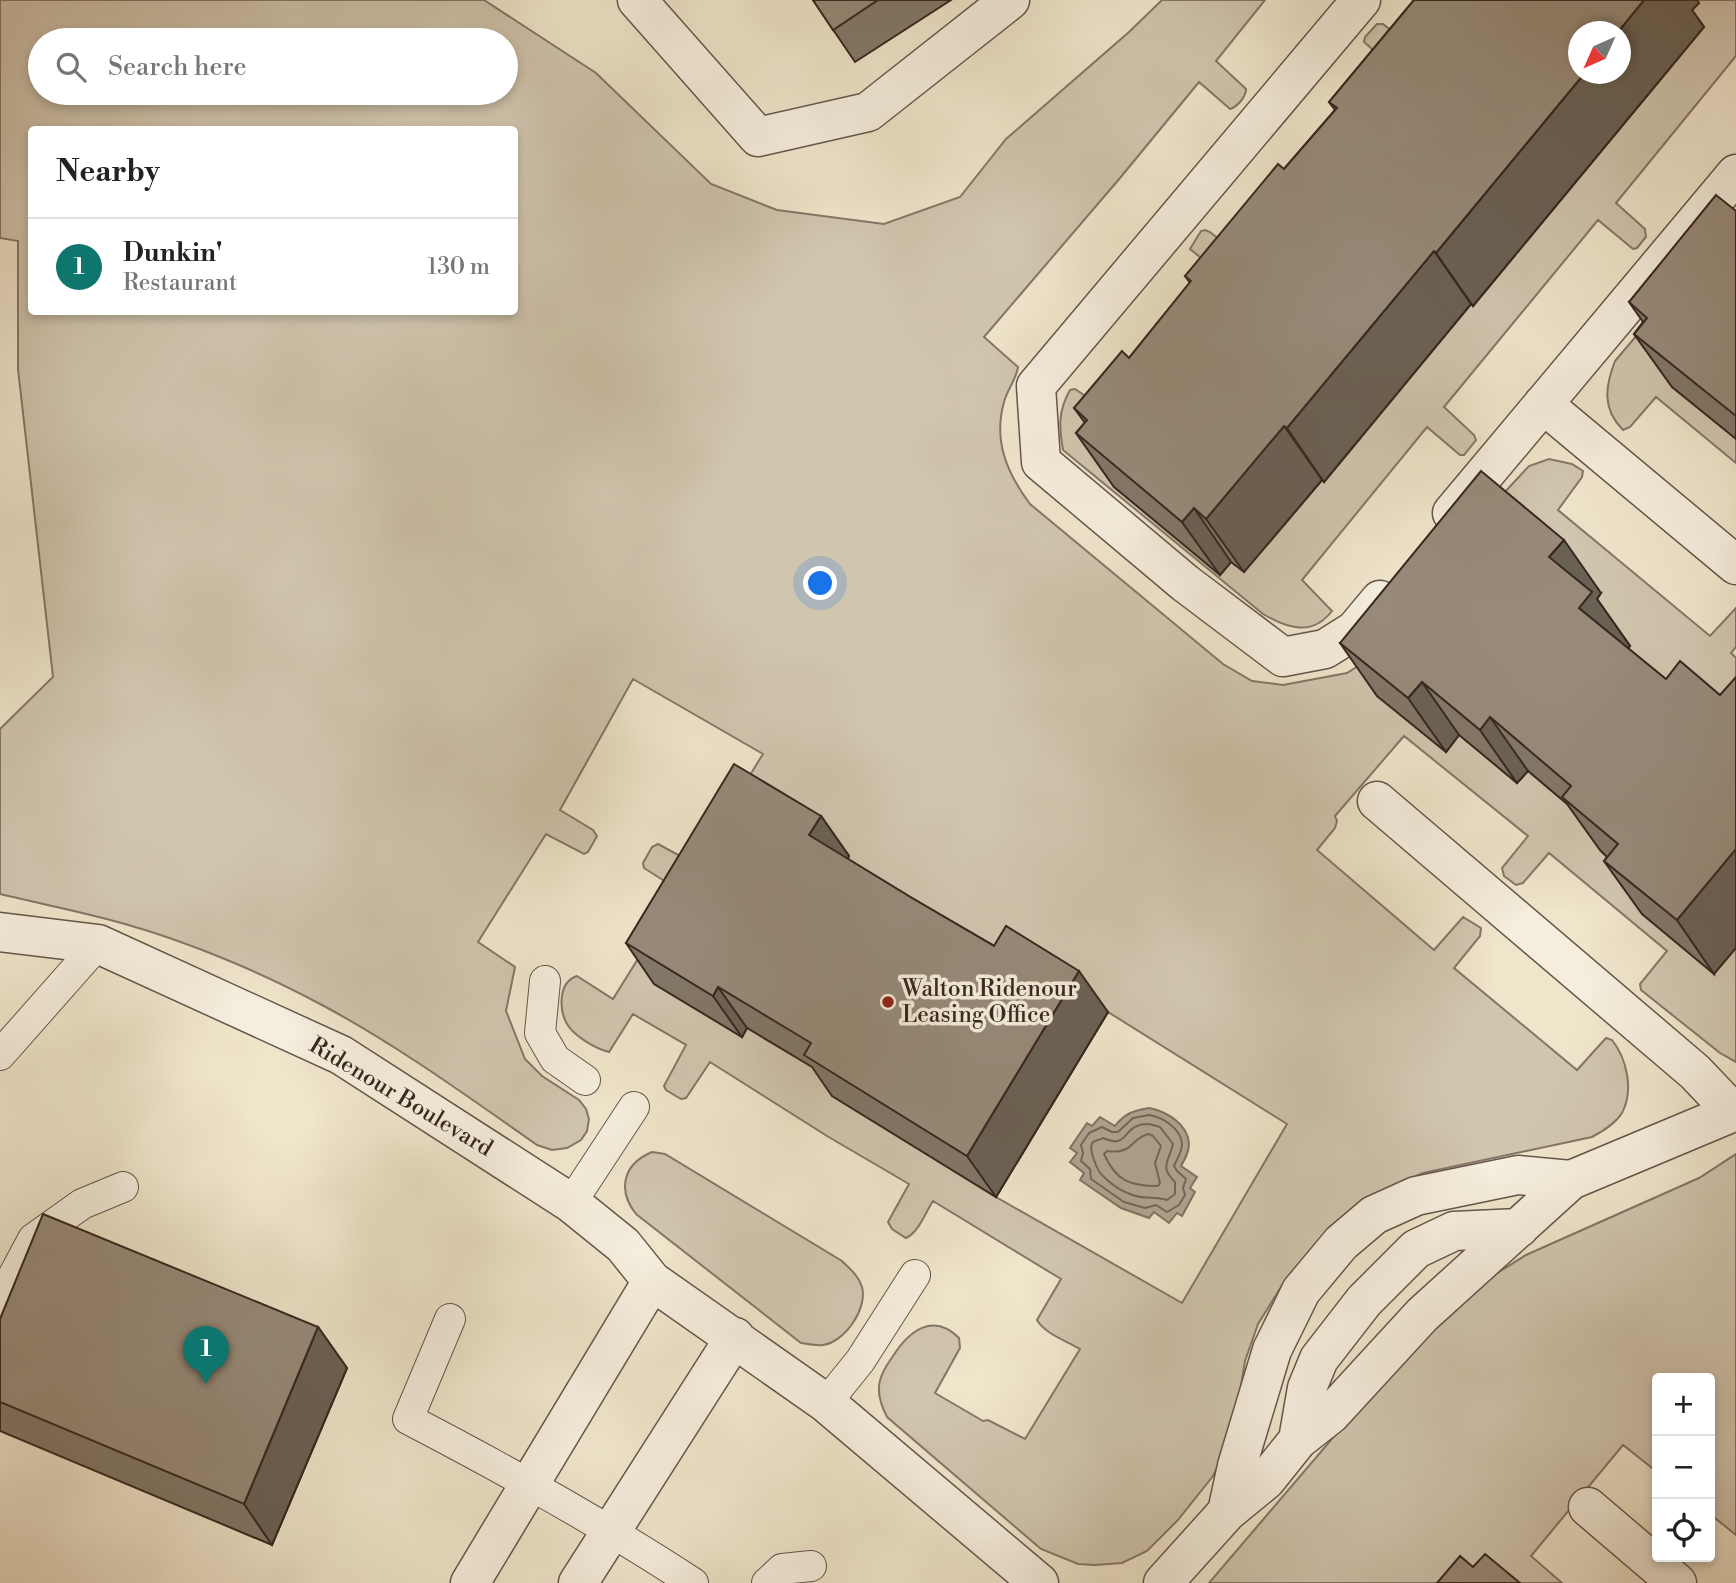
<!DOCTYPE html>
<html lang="en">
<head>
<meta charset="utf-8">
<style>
	:root { --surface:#fff; --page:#f6f6f6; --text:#222; --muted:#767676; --line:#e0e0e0; --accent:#0f766e }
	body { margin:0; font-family:"Libre Bodoni",serif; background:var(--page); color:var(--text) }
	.controls { position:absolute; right:21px; bottom:21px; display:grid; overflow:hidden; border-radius:7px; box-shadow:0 4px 10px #0003 }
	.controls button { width:63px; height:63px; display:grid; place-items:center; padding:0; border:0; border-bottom:2px solid var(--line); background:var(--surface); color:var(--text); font:35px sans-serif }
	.compass { position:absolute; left:1568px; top:21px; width:63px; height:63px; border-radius:50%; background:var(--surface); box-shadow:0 4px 10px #0003; rotate:225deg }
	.you { position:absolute; left:821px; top:584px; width:24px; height:24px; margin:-18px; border:5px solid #fff; border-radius:50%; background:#1a73e8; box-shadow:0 0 0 10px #1a73e833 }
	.badge { display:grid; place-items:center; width:46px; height:46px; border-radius:50%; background:var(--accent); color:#fff; font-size:23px; font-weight:700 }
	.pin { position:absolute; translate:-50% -58px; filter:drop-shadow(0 2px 4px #0008) }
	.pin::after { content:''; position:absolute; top:37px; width:24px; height:21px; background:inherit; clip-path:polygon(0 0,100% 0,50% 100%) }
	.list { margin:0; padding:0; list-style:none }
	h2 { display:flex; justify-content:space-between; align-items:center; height:91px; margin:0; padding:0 28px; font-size:30px }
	h2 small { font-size:23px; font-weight:400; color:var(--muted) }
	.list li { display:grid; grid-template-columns:46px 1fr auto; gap:21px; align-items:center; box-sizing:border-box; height:98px; padding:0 28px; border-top:2px solid var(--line) }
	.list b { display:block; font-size:26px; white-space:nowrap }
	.list p { margin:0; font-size:23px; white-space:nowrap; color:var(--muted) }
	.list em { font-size:23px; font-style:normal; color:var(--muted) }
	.icon { flex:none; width:38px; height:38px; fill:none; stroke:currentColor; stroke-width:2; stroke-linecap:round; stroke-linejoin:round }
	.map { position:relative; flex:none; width:1736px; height:1583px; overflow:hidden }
	.search { position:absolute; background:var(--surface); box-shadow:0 4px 10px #0003; left:28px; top:28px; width:490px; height:77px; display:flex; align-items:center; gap:18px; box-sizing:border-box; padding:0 24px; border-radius:38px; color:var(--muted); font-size:26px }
	.panel { position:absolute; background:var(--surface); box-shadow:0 4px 10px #0003; left:28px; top:126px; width:490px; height:189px; border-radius:7px }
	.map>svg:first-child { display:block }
	.green { fill:#d0c5ae; stroke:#847667; stroke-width:2; fill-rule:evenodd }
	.water { fill:#b0a491; stroke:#807264; stroke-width:2 }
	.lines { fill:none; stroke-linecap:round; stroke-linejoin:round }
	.shore { stroke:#746658; stroke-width:2 }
	.service-casing { stroke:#65564b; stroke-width:32 }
	.minor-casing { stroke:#65564b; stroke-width:41 }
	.service { stroke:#f5eedd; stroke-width:30 }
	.minor { stroke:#f5eedd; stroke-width:38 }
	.wall { fill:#827768; stroke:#372720; stroke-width:2 }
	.shaded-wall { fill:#6a6155; stroke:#372720; stroke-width:2 }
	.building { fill:#978a79; stroke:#372720; stroke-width:2 }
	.poi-dot { fill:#8f2418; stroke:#f5eedd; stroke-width:2.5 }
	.labels { text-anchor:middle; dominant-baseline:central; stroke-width:7; stroke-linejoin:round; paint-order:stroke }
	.poi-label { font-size:23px; fill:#372720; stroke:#f5eedd; text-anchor:start }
	.street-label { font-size:23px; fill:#372720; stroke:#f5eedd }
</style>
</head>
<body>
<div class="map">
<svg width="1736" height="1583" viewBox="0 0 1736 1583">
	<rect width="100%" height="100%" fill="#efe5cb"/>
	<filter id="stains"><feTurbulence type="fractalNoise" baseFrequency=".00286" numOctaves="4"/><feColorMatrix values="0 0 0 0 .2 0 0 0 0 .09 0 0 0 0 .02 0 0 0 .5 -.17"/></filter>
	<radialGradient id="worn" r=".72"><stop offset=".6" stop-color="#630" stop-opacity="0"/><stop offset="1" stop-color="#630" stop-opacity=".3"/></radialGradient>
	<!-- green -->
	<path class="green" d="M0,0H484L596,73L711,184L777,210L884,224L960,197L1006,139L1129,32L1162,0H1265L1216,61L1246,89C1246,97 1237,107 1230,109L1199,82L1120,178L984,337L1018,367C1016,380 1007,390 1004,402C993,441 1007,473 1030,504L1223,664L1252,681L1283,685L1347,673L1364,662L1490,508L1529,466L1549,459L1572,464L1583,471L1582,477L1558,510L1710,636L1736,608V647L1731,653L1736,658V1062L1720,1053L1641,990L1640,984L1667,951L1549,853L1523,883L1516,885L1504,876L1502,868L1528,836L1404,736L1335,816L1337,821L1335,828L1317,850L1434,950L1463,917L1481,928L1480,936L1454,968L1577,1070L1606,1038L1612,1040C1627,1059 1634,1090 1622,1113C1615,1124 1603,1131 1592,1137L1423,1173L1385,1189L1350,1211L1286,1279L1258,1324L1245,1361L1236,1416L1226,1449L1213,1476L1177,1521L1147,1551L1122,1563L1095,1565L1078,1564L1041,1549L887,1417C883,1409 879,1400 879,1391C878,1378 886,1366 893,1356C909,1331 933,1312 959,1338L960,1348L935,1393L983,1421L988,1420L1025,1439L1080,1349C1067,1341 1045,1334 1037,1320L1061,1279L933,1201C925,1213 919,1232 906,1238L892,1229L888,1222L909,1184L827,1136L710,1062L686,1098L681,1099L666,1090L664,1086L686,1045L633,1014L609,1052C596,1049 574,1036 567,1024C559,1010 558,982 577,976L613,999L680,891L644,868L643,863L652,847L658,844L695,864L763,754L633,679L560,810L593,830L597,836L588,852L584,854L546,834L478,942L515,967L506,1011L525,1059L542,1076L579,1100L586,1109L589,1119L587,1131L581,1140L567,1148L552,1150L537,1145C467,1096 397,1045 322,1005C263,973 189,942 125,924C84,912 41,904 0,894V729L53,677L18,369V241L0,238ZM40,40H506V93H40ZM32,130H514V312H32ZM1108,1012L1287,1124L1182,1303L996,1197Z
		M1456,0H1736V56L1616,203L1645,229L1646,237L1637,248L1633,249L1598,220L1444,407L1474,435L1476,440L1464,455H1460L1427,427L1302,580L1332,611C1312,637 1287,628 1263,614L1063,450C1059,427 1058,411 1070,390L1075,389L1109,412L1223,276L1190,249L1201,231L1205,230L1210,232L1240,256L1397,71L1364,42L1365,37L1377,24H1383L1415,49ZM1578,32H1620V74H1578Z
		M1736,218V463L1656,397L1630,427L1623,430C1602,409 1605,387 1615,361Z
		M652,1152L665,1154L842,1261C849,1268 859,1276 862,1287C868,1308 845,1342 823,1345C816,1346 808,1344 801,1343L636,1214C617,1190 623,1164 652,1152Z
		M1736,1154V1535L1710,1514V1378H1657V1472L1623,1445L1531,1556L1562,1583H1209L1406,1352L1483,1282L1526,1255L1699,1178Z"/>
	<!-- water -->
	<path class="water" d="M1149,1108C1166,1111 1188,1124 1189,1144C1189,1152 1185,1159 1181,1166L1197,1177L1190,1188L1195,1192L1182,1216L1177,1213L1169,1223L1154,1212L1149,1218L1121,1208L1080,1180L1084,1173L1070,1162L1077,1153L1070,1148L1087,1123L1092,1126L1100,1117L1115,1126C1125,1113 1133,1111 1149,1108Z"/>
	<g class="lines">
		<!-- shore -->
		<path class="shore" d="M1149,1115C1162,1117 1181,1128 1182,1144C1182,1152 1177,1159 1174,1166L1177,1171L1186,1179L1183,1188L1185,1195L1179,1205L1167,1212L1156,1205L1145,1208L1124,1202L1091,1179L1090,1169L1081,1161L1083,1153L1081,1145L1089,1133L1102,1127L1112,1132H1118L1133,1118Z
			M1149,1124L1160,1127L1173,1144C1169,1162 1159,1166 1175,1182V1194L1167,1200C1154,1196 1143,1200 1130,1194C1121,1191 1110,1183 1103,1176C1098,1172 1087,1148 1093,1142C1095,1140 1100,1140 1103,1138C1127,1148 1122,1132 1137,1126C1141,1124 1145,1124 1149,1124Z
			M1149,1134L1153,1136L1161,1146L1155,1163L1160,1183L1158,1186C1130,1186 1116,1181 1104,1154L1107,1151C1134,1155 1131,1137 1149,1134Z"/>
		<defs>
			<path id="service" d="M545,981L540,1033L555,1059L585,1080
				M0,1055L98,944
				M571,1203L634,1107
				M0,1301L33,1239L82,1204L123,1187
				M450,1319L408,1419C506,1470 600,1522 693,1583
				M826,1403L860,1361L915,1275
				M767,1583L782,1569L811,1566"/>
			<path id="minor" d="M637,0L758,137L868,112L1010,0
				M1361,0L1036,386L1041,462L1185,583L1283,657L1325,649L1355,630L1380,600
				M1543,404L1736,565
				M1452,513L1736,174
				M1377,801L1695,1072L1733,1112
				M0,932L98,944L341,1055L571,1203L623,1245L652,1281L826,1403L1039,1583
				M1298,1440L1307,1388L1319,1359L1364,1301L1416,1249L1454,1231L1519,1228
				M1588,1507L1677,1583
				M1227,1512L1237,1466L1272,1350L1301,1291L1341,1243L1374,1215L1416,1196L1518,1175L1571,1180
				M470,1583L652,1281
				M578,1583L735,1337
				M1163,1583L1227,1512L1266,1480L1298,1440L1331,1414L1422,1315L1571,1180L1736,1111"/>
		</defs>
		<!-- service casing -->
		<use href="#service" class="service-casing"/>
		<!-- minor casing -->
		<use href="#minor" class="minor-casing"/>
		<!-- service -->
		<use href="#service" class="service"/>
		<!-- minor -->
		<use href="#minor" class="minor"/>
	</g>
	<!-- wall -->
	<path class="wall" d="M813,0H951L855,62Z
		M1414,0H1697L1699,3L1692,10L1704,27L1473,306L1471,304L1324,482L1322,480L1244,572L1231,562L1220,575L1114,487L1076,433L1085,423L1074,408L1129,358L1190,283L1185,276L1284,169L1335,110L1329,102Z
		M1736,211V439L1672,387L1634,334L1643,322L1629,302Z
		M1601,593L1597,599L1630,646L1628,648L1714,974L1642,914L1604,861L1607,857L1600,850L1567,804L1528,771L1517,783L1459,735L1446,752L1377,696L1340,643Z
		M821,816L849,856L848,859L912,898L1108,1012L996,1197L832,1096L812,1067L747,1028L742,1037L654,984L626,943Z
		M0,1319L318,1327L347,1368L272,1545L0,1431Z"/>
	<!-- shaded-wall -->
	<path class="shaded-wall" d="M1644,0H1697L1699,3L1692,10L1704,27L1473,306L1436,253L1584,74H1620V32H1618Z
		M1434,251L1471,304L1324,482L1287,428Z
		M1284,426L1322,480L1244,572L1206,519Z
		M1194,508L1231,562L1220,575L1182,522Z
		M1564,540L1601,593L1597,599L1630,646L1616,661L1579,608L1549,557Z
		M1422,682L1459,735L1446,752L1408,698Z
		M1490,717L1528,771L1517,783L1480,730Z
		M821,816L849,856L838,875L809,835Z
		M1736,849V948L1714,974L1677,920Z
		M1079,971L1108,1012L996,1197L967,1156Z
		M718,987L747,1028L742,1037L713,996Z
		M318,1327L347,1368L272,1545L244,1504Z"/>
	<!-- building -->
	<path class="building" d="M813,0H878L833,30Z
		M1414,0H1644L1618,32H1578V74H1584L1436,253L1434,251L1287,428L1284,426L1206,519L1194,508L1182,522L1076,433L1087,420L1074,408L1122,351L1129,358L1191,281L1185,276L1278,164L1284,169L1337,108L1329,102Z
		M1716,195L1736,211V416L1634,334L1647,318L1629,302Z
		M1481,471L1564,540L1549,557L1592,592L1579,608L1666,679L1680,661L1720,695L1736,677V849L1677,920L1604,861L1618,844L1562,797L1571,786L1490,717L1480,730L1422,682L1408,698L1340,643Z
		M734,764L821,816L809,835L912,898L994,946L1006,926L1079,971L967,1156L804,1055L811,1043L718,987L713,996L626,943Z
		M43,1214L318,1327L244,1504L0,1402V1319Z
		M1485,1554L1520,1583H1437L1460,1556L1473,1567Z"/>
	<!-- markers -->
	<circle class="poi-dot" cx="888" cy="1002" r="7"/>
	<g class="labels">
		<!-- poi labels -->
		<g class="poi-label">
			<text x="902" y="989">Walton Ridenour<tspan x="902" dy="26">Leasing Office</tspan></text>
		</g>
		<!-- street labels -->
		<g class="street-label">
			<text transform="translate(401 1097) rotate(31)">Ridenour Boulevard</text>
		</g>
	</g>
	<rect width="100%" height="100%" filter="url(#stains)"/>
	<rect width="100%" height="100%" fill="url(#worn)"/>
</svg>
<div class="controls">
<button>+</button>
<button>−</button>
<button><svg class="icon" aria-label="locate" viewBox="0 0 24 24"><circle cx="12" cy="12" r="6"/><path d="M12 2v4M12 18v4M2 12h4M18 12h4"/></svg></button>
</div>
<svg class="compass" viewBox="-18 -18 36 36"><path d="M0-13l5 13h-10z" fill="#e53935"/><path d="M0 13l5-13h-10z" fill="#767676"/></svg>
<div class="you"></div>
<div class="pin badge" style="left:206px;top:1384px">1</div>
<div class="search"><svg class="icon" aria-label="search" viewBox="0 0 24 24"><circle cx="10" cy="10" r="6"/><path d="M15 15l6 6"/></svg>Search here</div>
<section class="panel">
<h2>Nearby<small></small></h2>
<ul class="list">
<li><span class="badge">1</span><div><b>Dunkin'</b><p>Restaurant</p></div><em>130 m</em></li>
</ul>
</section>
</div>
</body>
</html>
